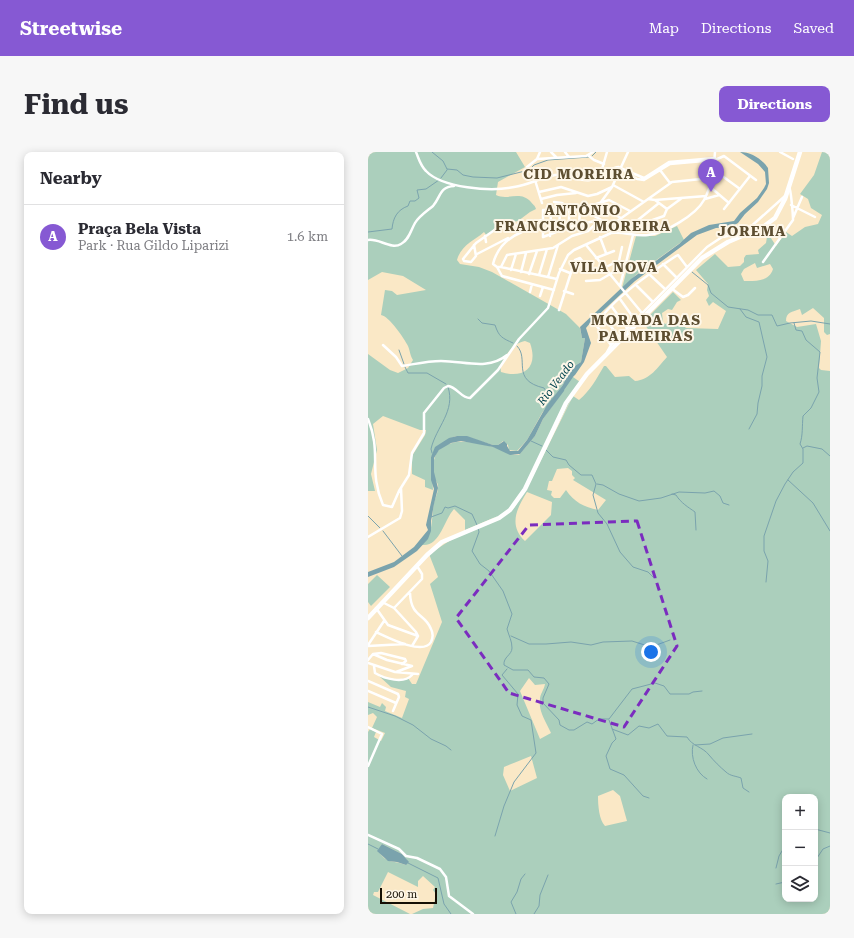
<!DOCTYPE html>
<html lang="en">
<head>
<meta charset="utf-8">
<style>
	:root { --surface:#fff; --page:#f7f7f7; --text:#2b2b33; --muted:#7c7c81; --line:#e1e1e2; --accent:#8659d3 }
	body { margin:0; font-family:"Roboto Serif",serif; background:var(--page); color:var(--text) }
	.controls { position:absolute; right:12px; bottom:12px; display:grid; overflow:hidden; border-radius:8px; box-shadow:0 2px 10px #0003 }
	.controls button { width:36px; height:36px; display:grid; place-items:center; padding:0; border:0; border-bottom:1px solid var(--line); background:var(--surface); color:var(--text); font:20px sans-serif }
	.scale { position:absolute; left:12px; bottom:10px; width:57px; box-sizing:border-box; padding-left:4px; border:2px solid #150f04; border-top:0; font-size:11px; line-height:14px; white-space:nowrap; color:#150f04; -webkit-text-stroke:3px #fef7e9; paint-order:stroke }
	.you { position:absolute; left:283px; top:500px; width:14px; height:14px; margin:-10px; border:3px solid #fff; border-radius:50%; background:#1a73e8; box-shadow:0 0 0 6px #1a73e833 }
	.badge { display:grid; place-items:center; width:26px; height:26px; border-radius:50%; background:var(--accent); color:#fff; font-size:13px; font-weight:700 }
	.pin { position:absolute; translate:-50% -33px; filter:drop-shadow(0 1px 2px #0008) }
	.pin::after { content:''; position:absolute; top:21px; width:14px; height:12px; background:inherit; clip-path:polygon(0 0,100% 0,50% 100%) }
	.list { margin:0; padding:0; list-style:none }
	h2 { display:flex; justify-content:space-between; align-items:center; height:52px; margin:0; padding:0 16px; font-size:17px }
	h2 small { font-size:13px; font-weight:400; color:var(--muted) }
	.list li { display:grid; grid-template-columns:26px 1fr auto; gap:12px; align-items:center; box-sizing:border-box; height:64px; padding:0 16px; border-top:1px solid var(--line) }
	.list b { display:block; font-size:15px; white-space:nowrap }
	.list p { margin:0; font-size:13px; white-space:nowrap; color:var(--muted) }
	.list em { font-size:13px; font-style:normal; color:var(--muted) }
	.icon { flex:none; width:22px; height:22px; fill:none; stroke:currentColor; stroke-width:2; stroke-linecap:round; stroke-linejoin:round }
	.map { position:relative; flex:none; width:462px; height:762px; overflow:hidden; border-radius:8px }
	header { display:flex; align-items:center; gap:24px; box-sizing:border-box; height:56px; padding:0 20px; background:var(--accent); color:#fff }
	header strong { font-size:19px }
	nav { display:flex; gap:22px; margin-inline-start:auto; font-size:14px }
	.intro { display:flex; align-items:center; justify-content:space-between; box-sizing:border-box; height:96px; padding:0 24px }
	h1 { margin:0; font-size:28px }
	.button { padding:10px 18px; border-radius:8px; background:var(--accent); color:#fff; font-size:14px; font-weight:700 }
	main { display:flex; gap:24px; padding:0 24px }
	aside { flex:1; background:var(--surface); border-radius:8px; box-shadow:0 2px 10px #0003 }
	.map>svg:first-child { display:block }
	.green { fill:#abcfbc; fill-rule:evenodd }
	.water { fill:#7aa3ad }
	.lines { fill:none; stroke-linecap:round; stroke-linejoin:round }
	.stream { stroke:#7aa3ad; stroke-width:1 }
	.river { stroke:#7aa3ad; stroke-width:3.5 }
	.minor { stroke:#fff; stroke-width:2.5 }
	.highway { stroke:#fff; stroke-width:4.5 }
	.marked { fill:none; stroke:#7b2cbf; stroke-width:3; stroke-dasharray:8 5; stroke-linejoin:round }
	.labels { text-anchor:middle; dominant-baseline:central; stroke-width:4; stroke-linejoin:round; paint-order:stroke }
	.water-label { font-size:11px; font-style:italic; fill:#01434e; stroke:#fef7e9 }
	.district-label { font-size:14px; font-weight:bold; letter-spacing:1px; fill:#5d4e31; stroke:#fef7e9 }
</style>
</head>
<body>
<header>
<strong>Streetwise</strong>
<nav><a>Map</a><a>Directions</a><a>Saved</a></nav>
</header>
<div class="intro"><h1>Find us</h1><a class="button">Directions</a></div>
<main>
<aside>
<h2>Nearby<small></small></h2>
<ul class="list">
<li><span class="badge">A</span><div><b>Praça Bela Vista</b><p>Park · Rua Gildo Liparizi</p></div><em>1.6 km</em></li>
</ul>
</aside>
<div class="map">
<svg width="462" height="762" viewBox="0 0 462 762">
	<rect width="100%" height="100%" fill="#fae8c6"/>
	<!-- green -->
	<path class="green" d="M0,0H148L157,15L130,30L128,43C140,49 152,38 163,50C165,53 167,53 168,57L162,60L150,69L129,73L130,77L119,84L116,80C106,89 93,93 89,108L92,112L111,115L124,120L198,162L212,176L214,186H217L213,210L202,217L195,233L174,261L159,288L149,299L141,298L140,293L135,289L130,293H125C92,284 88,274 63,305L65,338L57,335V328L44,322V304L57,283L58,278H52L15,264L5,272L9,298L3,322L7,339H0V202L22,218L30,221L40,216L45,208C42,203 42,199 40,194C36,186 21,164 13,163L17,138L24,139L29,143L58,138L35,124L14,120L0,128ZM157,189L162,191C171,216 155,227 133,220C130,209 146,190 157,189Z
		M454,0H462V182L459,183L456,180V166L445,156L434,163L432,157C424,160 418,160 418,169L429,175L448,172L453,189L451,216L453,218L462,219V762H44L55,757L65,756L68,742L65,738L67,735L55,724L50,729V735L20,720L10,740H6L5,743L42,762H0V580L2,577L8,580L6,585L13,589L17,581L4,576L9,565L5,561L0,563V550L12,555L14,551L18,555L17,559L34,566L41,547L37,545L38,539L23,535L11,524L28,528L40,526L44,532H48L74,470L62,432L70,425L61,402L86,386L146,356L158,338L205,244L211,248C222,239 229,226 236,214H238L247,225L261,224L267,229C282,228 290,215 299,205L275,170L305,140L313,148L309,150L304,158L300,157L294,161L295,171L298,172L302,166L306,164L318,176L350,177L358,159L345,150L341,154L338,148L341,144L339,138L340,132L328,118L347,102L360,115L372,114L376,110V106L378,103L391,102L390,98L398,91L399,85L401,83L408,94L418,80L424,84L437,75L450,72L454,63L443,56L440,47L432,42L446,23ZM387,111L389,116L402,112L405,117C401,130 387,129 376,129L373,122L376,117ZM200,316L204,319V323L207,326L205,328L238,348L230,358C216,355 206,350 198,338L192,346H186L183,343L184,339L179,338L181,329H184L189,317ZM159,340L184,350L183,363L157,389C140,373 149,356 159,340ZM161,526L167,533L177,532C176,538 172,542 172,547C170,559 178,570 183,581L172,587L152,539ZM163,604L169,626L142,639L135,623L136,615ZM245,638L252,644L259,669L237,674C231,668 230,653 230,644ZM417,645H447V747H417ZM14,692L34,702L39,708L38,713C25,708 19,712 11,700Z
		M309,74L316,88L269,122L254,136L268,84H287Z
		M205,225L212,230L153,343L137,361L97,378V368L86,357C76,368 72,395 54,393C66,382 63,366 66,351C67,346 70,341 70,336C71,331 67,329 66,325C64,316 65,302 73,296C88,285 109,291 126,295C135,297 141,304 151,303L167,284L175,267L193,242L199,228Z
		M9,423L22,435L3,454L0,450V432Z"/>
	<!-- water -->
	<path class="water" d="M372,0C383,0 394,7 400,16L401,31L399,37L390,50L377,62L370,71L363,75L348,76L329,83L267,129L223,170L218,176L223,191L216,210L207,223L199,228L196,239L175,267L167,284L152,302L142,303L125,295L93,289L83,291L71,298L66,306V320L70,336L66,352L63,369V379L60,387L49,399L26,415L0,425V420L26,410L46,395L60,378L58,373L66,337L63,328V305L67,295L81,286L89,284H99L125,293H130L136,289L139,292V294L142,299H150L159,288L179,253L195,233L202,217L213,210L217,186H214L212,175L263,127L311,92L323,81L341,73L366,69L372,61L389,46L396,36L398,32L397,20L390,12Z
		M14,692L34,702L41,710L38,713L29,710L20,709L9,699Z"/>
	<g class="lines">
		<!-- stream -->
		<path class="stream" d="M64,0L75,9L79,17
			M224,4L228,0
			M79,17L89,18L95,23L105,25L129,26L161,18L166,13L180,8L221,5
			M73,26L79,18
			M0,80L24,77C25,66 29,58 40,54L42,49H47L51,46L49,38L58,37L71,28
			M324,120L340,133L343,141L360,155L380,158L390,163H404L409,174L422,171L443,169L462,172
			M372,157L378,165L391,170L399,205L394,224V234L390,251L389,262L381,277
			M110,167L114,171L127,173C131,185 134,186 145,191
			M149,194C162,207 142,228 176,236L183,247
			M31,198L36,212
			M37,215L40,221H59L78,232
			M163,289L174,294
			M435,296L439,294L454,297L462,304
			M178,298L185,305L198,308L201,313L213,323H224L228,332L225,343L230,361L239,372L252,400L265,415L280,420L285,425L288,426
			M64,301L63,297C68,275 88,259 80,235
			M420,328L445,351L462,379
			M229,332L235,333L251,342L271,349L293,346L311,340L337,341L346,339L352,344L355,351L361,353
			M304,342L308,343C313,351 320,355 327,360L328,378
			M0,364L12,376
			M63,365L74,361L77,355L80,356L87,354L104,362L109,373
			M110,376L111,380L104,399L112,412L121,419L135,439L144,462L139,477C141,484 144,489 144,496C144,503 135,505 136,513L145,518H160L166,525L176,526L181,532L175,546V551L191,568L192,573L201,578H206L219,570L224,572L231,567H241L264,537L287,531L296,534L302,542H321L325,540L334,539
			M15,379L34,404
			M398,430L400,409L396,399V384L408,349L417,332L425,320L435,311V297L432,292C435,283 434,274 435,264L443,256L451,240L449,226L452,200L438,188L434,179L428,178L426,171
			M143,484L161,492H178L203,490L223,493L235,490L264,489L283,495L302,488
			M0,555L27,564L45,573L63,587L78,594L83,598
			M241,568L248,587L244,591L238,604L242,617L256,623L275,644L281,646
			M244,577L260,583L271,574L281,576L290,572L299,584L319,585C324,594 335,595 341,603C346,609 352,615 358,620C362,624 368,624 373,626L375,636L381,640
			M325,593C322,605 328,621 339,627
			M327,593L342,592L355,586L384,582
			M447,677L462,681
			M127,684L136,654L146,630L168,601L163,568L154,564L149,553L150,542L134,523L139,517
			M0,692L10,697
			M447,709L455,697L462,694
			M40,711L70,726L76,752L83,762
			M408,716L411,704L417,694
			M408,732L417,730
			M148,762L143,750L149,740L153,727L157,722
			M166,762L171,754L172,743L180,723"/>
		<!-- river -->
		<path class="river" d="M196,235L205,222"/>
		<!-- minor -->
		<path class="minor" d="M48,0C51,7 52,13 58,19C74,36 123,40 146,35C160,33 172,26 187,23C199,21 210,30 222,28C232,26 240,16 250,15
			M183,0L188,5
			M197,0L201,5
			M412,0L425,7
			M221,4L226,8L236,12
			M347,6L301,10L276,26L250,15L269,27L276,28L302,12L347,8L356,4L388,28
			M169,7L218,4L225,0
			M159,15L169,7L172,0
			M292,18L302,31
			M346,18L372,37
			M232,24L239,0
			M167,28L174,51
			M245,33L276,50
			M341,34L361,51
			M171,40L193,35L220,44L229,42L244,35
			M173,47L189,43L208,41
			M280,47L287,48L299,57
			M337,47L351,43
			M287,48L338,44
			M186,50L194,51L204,57
			M233,50L244,35L260,0
			M228,53L253,66
			M423,53L447,65
			M213,57L241,72H245L304,30L343,26
			M356,57L382,24
			M425,66L434,45
			M231,68L201,75L175,85V58L212,57L241,48L262,59
			M248,70L255,79
			M267,70L276,71L296,64L299,57L314,46
			M211,73L212,57
			M201,75V57
			M191,79L192,58
			M255,80L291,51
			M117,84L118,90
			M182,84L183,58
			M232,85L238,101
			M0,88C11,86 23,98 33,92C41,88 43,78 47,71C51,64 59,59 65,54C73,45 71,35 86,34
			M106,93L108,104L103,110L96,109L95,107L108,91L128,77L174,68
			M218,93L274,161
			M109,102L140,86
			M228,106L246,99
			M395,110L425,68C425,63 423,37 421,35
			M295,112L309,126
			M129,115L125,112C129,96 139,86 154,80L155,72
			M133,115L139,103L185,96L204,84L220,79L231,69
			M133,115H129L134,124L186,138
			M133,115L189,127
			M236,116L246,111
			M192,117L202,121
			M143,118L148,102
			M153,120L158,101
			M161,122L169,99
			M281,122L297,137
			M171,123L179,97
			M180,125L190,93
			M218,129L232,128L249,118L254,95
			M268,133L285,150
			M252,134L265,83
			M303,136L315,145L320,143L327,136
			M196,139L205,142
			M162,140L164,132
			M172,144L175,135
			M252,147L267,168
			M244,155L259,176
			M191,158L207,108L212,106L224,121L235,114
			M235,164L251,185
			M15,193L28,205L34,214C47,212 60,209 73,209C97,209 119,219 139,203
			M243,193L228,173C244,147 282,121 308,104L310,103L319,115
			M239,200L243,193L339,95L354,85L371,82L379,78L417,44
			M0,267C14,301 0,318 15,353L24,355L31,339L41,323L44,301L56,281V261L76,236L80,234C89,235 93,246 102,246L130,218L151,187L180,156L191,121L200,103L206,98L243,81C256,79 267,85 280,83C297,81 328,63 336,48C344,34 346,15 347,0
			M0,385L32,366L34,359L33,336
			M14,450L26,456L48,480L50,484L44,494
			M8,456L20,473L50,484
			M26,456L54,427V422L49,414
			M8,480C19,485 55,504 63,490C65,486 65,481 63,477C57,461 43,466 42,441
			M0,493L16,469
			M0,494L37,492
			M5,502L19,508L44,514
			M0,508L5,502L13,501L37,507L38,509L34,512
			M0,511L27,520L50,522
			M6,514L7,521C17,527 36,532 44,523
			M28,520L44,514
			M0,529L30,542L31,545L25,559
			M0,539L28,551
			M0,575L14,582L0,614
			M0,683L31,697L38,704L49,706L72,717L78,725L81,744L105,762"/>
		<!-- highway -->
		<path class="highway" d="M0,466L59,403L74,390L131,366L142,358L157,337L198,251L219,222L334,106L360,90L395,75L407,66L417,47L432,0"/>
	</g>
	<!-- marked area -->
	<path class="marked" d="M269,369L309,494L256,575L141,541L88,466L161,373Z"/>
	<g class="labels">
		<!-- water labels -->
		<g class="water-label">
			<text transform="translate(188 231) rotate(-53)">Rio Veado</text>
		</g>
		<!-- district labels -->
		<g class="district-label">
			<text x="211" y="22">CID MOREIRA</text>
			<text x="215" y="58">ANTÔNIO<tspan x="215" dy="16">FRANCISCO MOREIRA</tspan></text>
			<text x="384" y="79">JOREMA</text>
			<text x="246" y="115">VILA NOVA</text>
			<text x="278" y="168">MORADA DAS<tspan x="278" dy="16">PALMEIRAS</tspan></text>
		</g>
	</g>
</svg>
<div class="controls">
<button>+</button>
<button>−</button>
<button><svg class="icon" aria-label="layers" viewBox="0 0 24 24"><path d="M12 4l9 5-9 5-9-5zM3 14l9 5 9-5"/></svg></button>
</div>
<div class="scale">200 m</div>
<div class="you"></div>
<div class="pin badge" style="left:343px;top:40px">A</div>
</div>
</main>
</body>
</html>
